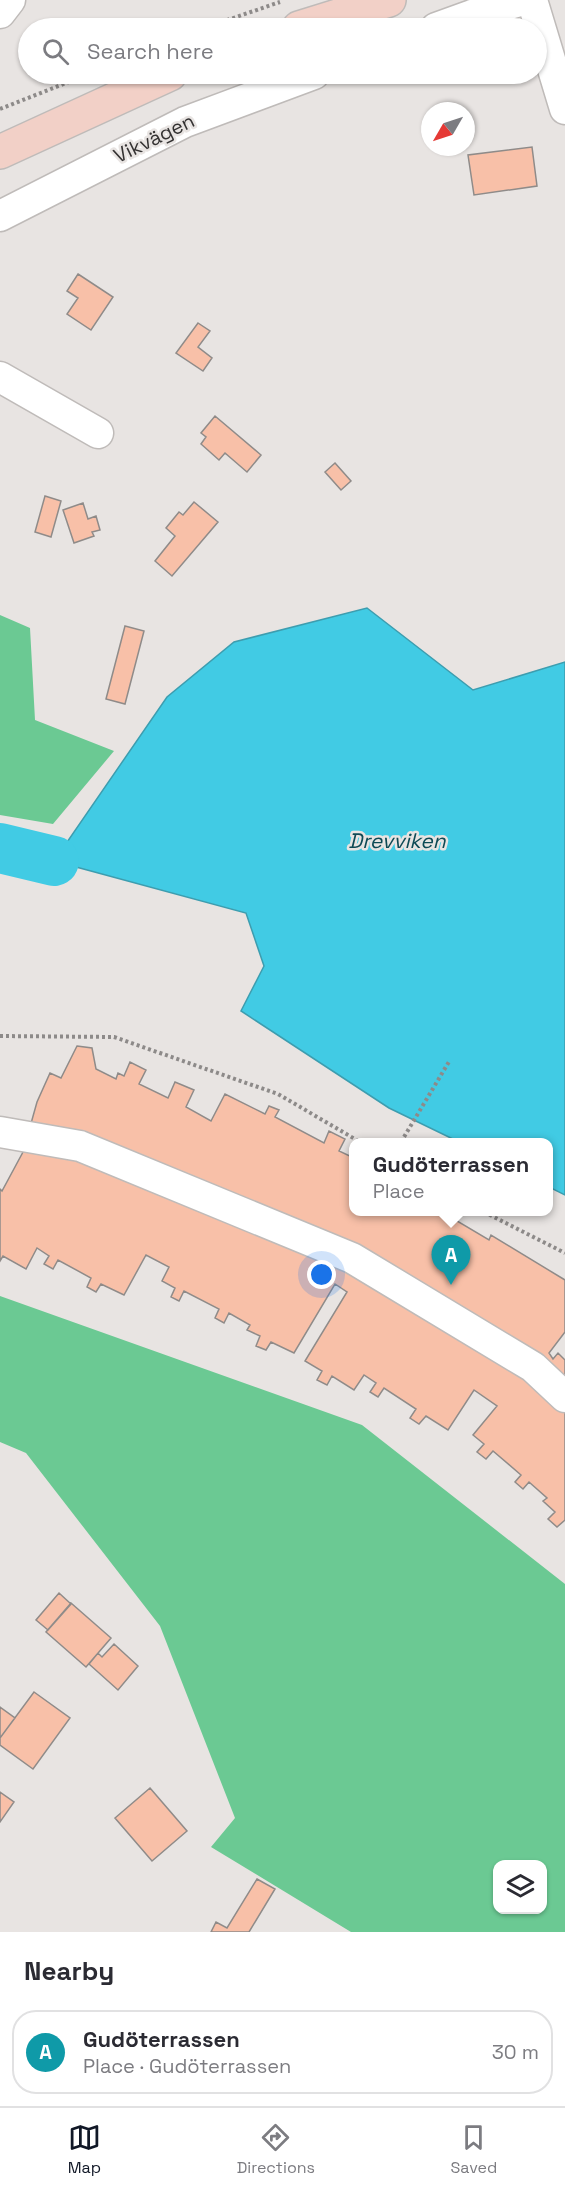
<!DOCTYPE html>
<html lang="en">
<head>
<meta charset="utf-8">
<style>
	:root { --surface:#fff; --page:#f7f7f7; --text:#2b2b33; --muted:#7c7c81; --line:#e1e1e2; --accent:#111827 }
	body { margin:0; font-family:"Space Grotesk",sans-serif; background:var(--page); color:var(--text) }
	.controls { position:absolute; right:18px; bottom:18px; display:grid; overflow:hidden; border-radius:12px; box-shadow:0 2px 4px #0004 }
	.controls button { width:54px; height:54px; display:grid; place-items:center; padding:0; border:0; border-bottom:2px solid var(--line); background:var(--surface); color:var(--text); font:30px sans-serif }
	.compass { position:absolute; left:421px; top:102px; width:54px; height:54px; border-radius:50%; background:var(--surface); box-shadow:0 2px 4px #0004; rotate:231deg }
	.you { position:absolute; left:322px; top:1275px; width:21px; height:21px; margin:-15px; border:4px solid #fff; border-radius:50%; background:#1a73e8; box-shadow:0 0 0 9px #1a73e833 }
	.badge { display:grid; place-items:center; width:39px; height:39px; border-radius:50%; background:var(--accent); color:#fff; font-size:20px; font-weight:700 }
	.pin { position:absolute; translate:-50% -50px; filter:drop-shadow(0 2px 3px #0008) }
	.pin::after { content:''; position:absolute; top:32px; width:21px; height:18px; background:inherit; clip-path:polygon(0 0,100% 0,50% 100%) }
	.popup { position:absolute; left:349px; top:1138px; width:204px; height:78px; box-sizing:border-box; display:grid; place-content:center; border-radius:12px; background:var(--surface); filter:drop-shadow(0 2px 4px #0005); font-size:20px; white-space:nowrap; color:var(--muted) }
	.popup b { font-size:22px; color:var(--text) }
	.popup::after { content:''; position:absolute; left:50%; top:100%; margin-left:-12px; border:12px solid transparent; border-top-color:var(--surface) }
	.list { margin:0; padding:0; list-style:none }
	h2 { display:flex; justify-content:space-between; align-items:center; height:78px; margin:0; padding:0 24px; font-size:26px }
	h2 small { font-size:20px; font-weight:400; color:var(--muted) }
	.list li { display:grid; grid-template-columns:39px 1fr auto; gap:18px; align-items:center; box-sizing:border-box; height:84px; margin:0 12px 12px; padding:0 12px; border:2px solid var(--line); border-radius:24px }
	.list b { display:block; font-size:22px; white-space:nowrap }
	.list p { margin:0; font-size:20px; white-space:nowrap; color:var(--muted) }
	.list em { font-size:20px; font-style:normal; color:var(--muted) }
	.icon { flex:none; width:33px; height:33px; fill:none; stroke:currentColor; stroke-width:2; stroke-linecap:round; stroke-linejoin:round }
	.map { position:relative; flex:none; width:565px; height:1932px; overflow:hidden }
	.search { position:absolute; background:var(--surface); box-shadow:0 2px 4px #0004; left:18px; right:18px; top:18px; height:66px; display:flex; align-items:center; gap:15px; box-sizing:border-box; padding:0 21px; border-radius:33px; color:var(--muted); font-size:22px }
	.sheet { height:174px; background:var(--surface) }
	nav { display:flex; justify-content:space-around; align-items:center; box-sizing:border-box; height:84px; border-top:2px solid var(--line); background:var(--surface); font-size:16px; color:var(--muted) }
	nav a { display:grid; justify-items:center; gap:3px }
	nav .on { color:var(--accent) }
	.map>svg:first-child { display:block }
	.forest { fill:#6bc993; fill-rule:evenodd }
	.water { fill:#41cbe4; stroke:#3d9daf; stroke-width:1.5 }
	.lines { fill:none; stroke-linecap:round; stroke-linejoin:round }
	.river { stroke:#41cbe4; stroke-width:50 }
	.building { fill:#f8c0a8; stroke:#8f8b89; stroke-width:1.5 }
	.minor-casing { stroke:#bfbbb9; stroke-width:33 }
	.secondary-casing { stroke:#bfbbb9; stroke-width:36 }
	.path { stroke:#8d8a89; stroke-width:4; stroke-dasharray:3 3; stroke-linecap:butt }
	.minor { stroke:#fff; stroke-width:30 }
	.secondary { stroke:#f2d0c7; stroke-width:33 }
	.labels { text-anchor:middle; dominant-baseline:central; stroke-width:5; stroke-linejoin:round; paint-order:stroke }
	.street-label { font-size:20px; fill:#343232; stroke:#e8e4e2 }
	.water-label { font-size:21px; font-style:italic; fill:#0e4a55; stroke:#e8e4e2 }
</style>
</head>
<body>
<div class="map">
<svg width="565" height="1932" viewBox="0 0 565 1932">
	<rect width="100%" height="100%" fill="#e8e4e2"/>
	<!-- forest -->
	<path class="forest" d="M0,615L30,628L35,720L114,751L53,824L0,815Z
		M0,1296L362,1425L565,1584V1932H351L211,1847L235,1818L160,1626L26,1453L0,1442ZM498,1864H542V1910H498Z"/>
	<!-- water -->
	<path class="water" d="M367,608L473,690L565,662V1195L549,1187L548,1142H459L389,1108L241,1011L264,966L246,913L54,861L167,697L234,642Z"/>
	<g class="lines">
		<!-- river -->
		<path class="river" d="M0,848L54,861"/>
	</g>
	<!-- building -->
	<path class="building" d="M532,147L537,186L474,195L468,155Z
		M78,274L113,297L91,330L67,314L78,298L67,291Z
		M198,323L210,331L198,347L212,358L203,371L176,353Z
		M215,416L261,455L247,472L225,453L219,460L201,444L206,437L201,433Z
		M335,463L351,481L341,490L325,472Z
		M45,496L61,501L51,537L35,532Z
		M194,502L218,522L172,576L155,561L175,536L166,528L179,512L183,515Z
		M83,503L88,519L96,516L100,530L92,532L94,536L74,543L63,510Z
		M125,626L144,631L125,704L106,699Z
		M77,1046L92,1048L96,1069L116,1079L118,1073L124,1076L130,1062L146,1070L139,1084L168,1098L175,1082L194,1090L186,1107L211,1121L225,1094L265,1114L269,1106L279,1110L275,1117L324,1143L329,1131L345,1139L339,1151L354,1158V1212H442L489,1240L491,1235L565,1280V1332L549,1353L553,1359L558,1353L565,1360V1520L557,1527L548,1519L555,1512L543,1501L547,1498L529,1482L523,1489L515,1482L521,1475L493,1451L486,1459L477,1452L484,1444L473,1435L497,1406L474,1390L448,1430L426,1416L419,1424L410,1418L416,1409L384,1388L378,1397L370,1392L376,1383L364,1375L354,1390L332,1376L327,1385L317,1380L322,1371L305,1361L347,1292L335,1284L294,1353L271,1342L266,1350L256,1346L260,1336L247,1330L250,1325L229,1313L224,1323L215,1318L219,1309L184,1291L179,1301L171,1297L175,1288L162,1281L169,1267L146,1255L124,1295L101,1284L96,1292L87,1287L91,1278L58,1260L53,1269L44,1264L49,1256L37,1248L26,1269L3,1256L0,1261V1189L2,1191L23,1152L37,1102L50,1073L61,1078Z
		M59,1593L71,1604L48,1630L36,1620Z
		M71,1603L111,1638L86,1667L46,1632Z
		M114,1644L138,1666L118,1690L89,1664L98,1653L102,1657Z
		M34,1692L70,1718L33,1769L0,1745V1738Z
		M0,1707L15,1718L0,1738Z
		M150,1788L187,1831L152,1861L115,1818Z
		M0,1792L14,1802L0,1822Z
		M257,1879L275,1889L249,1932H211L216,1922L227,1928Z"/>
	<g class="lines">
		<defs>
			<path id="minor" d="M532,0L565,109
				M0,13L10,0
				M436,28L472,15L523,0
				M0,216L185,122L314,74
				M0,377L98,433
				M0,1132L80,1146L352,1258L533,1367L565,1397"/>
			<path id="secondary" d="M299,28L389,0
				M0,152L170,74"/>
		</defs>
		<!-- minor casing -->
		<use href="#minor" class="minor-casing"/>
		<!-- secondary casing -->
		<use href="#secondary" class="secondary-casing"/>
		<!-- path -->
		<path class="path" d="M204,28L280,2
			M0,109L89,74
			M0,1036L114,1037L278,1094L360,1142
			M401,1142L450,1060
			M484,1212L565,1253"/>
		<!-- minor -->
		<use href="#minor" class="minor"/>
		<!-- secondary -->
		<use href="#secondary" class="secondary"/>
	</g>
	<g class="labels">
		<!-- street labels -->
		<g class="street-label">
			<text transform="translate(154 138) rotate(-26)">Vikvägen</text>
		</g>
		<!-- water labels -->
		<g class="water-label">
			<text x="397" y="840">Drevviken</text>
		</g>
	</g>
</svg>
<div class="controls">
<button><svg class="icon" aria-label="layers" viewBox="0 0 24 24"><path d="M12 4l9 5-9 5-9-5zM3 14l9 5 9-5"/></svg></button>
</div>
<svg class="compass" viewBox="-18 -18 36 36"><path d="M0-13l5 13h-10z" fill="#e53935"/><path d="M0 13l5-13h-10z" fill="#7c7c81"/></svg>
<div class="you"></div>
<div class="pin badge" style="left:451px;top:1285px;background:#0f9aa8">A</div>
<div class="popup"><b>Gudöterrassen</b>Place</div>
<div class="search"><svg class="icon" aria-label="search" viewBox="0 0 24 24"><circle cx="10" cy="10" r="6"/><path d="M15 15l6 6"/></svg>Search here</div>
</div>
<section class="sheet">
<h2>Nearby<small></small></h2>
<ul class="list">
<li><span class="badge" style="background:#0f9aa8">A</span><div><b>Gudöterrassen</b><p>Place · Gudöterrassen</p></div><em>30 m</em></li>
</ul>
</section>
<nav>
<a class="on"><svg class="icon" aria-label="map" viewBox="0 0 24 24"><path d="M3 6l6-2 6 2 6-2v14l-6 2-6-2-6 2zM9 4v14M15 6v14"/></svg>Map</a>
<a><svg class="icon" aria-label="directions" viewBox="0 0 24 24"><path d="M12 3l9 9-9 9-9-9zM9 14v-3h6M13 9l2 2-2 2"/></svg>Directions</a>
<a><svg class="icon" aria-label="saved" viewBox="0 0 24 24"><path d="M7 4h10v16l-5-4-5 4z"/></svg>Saved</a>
</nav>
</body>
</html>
